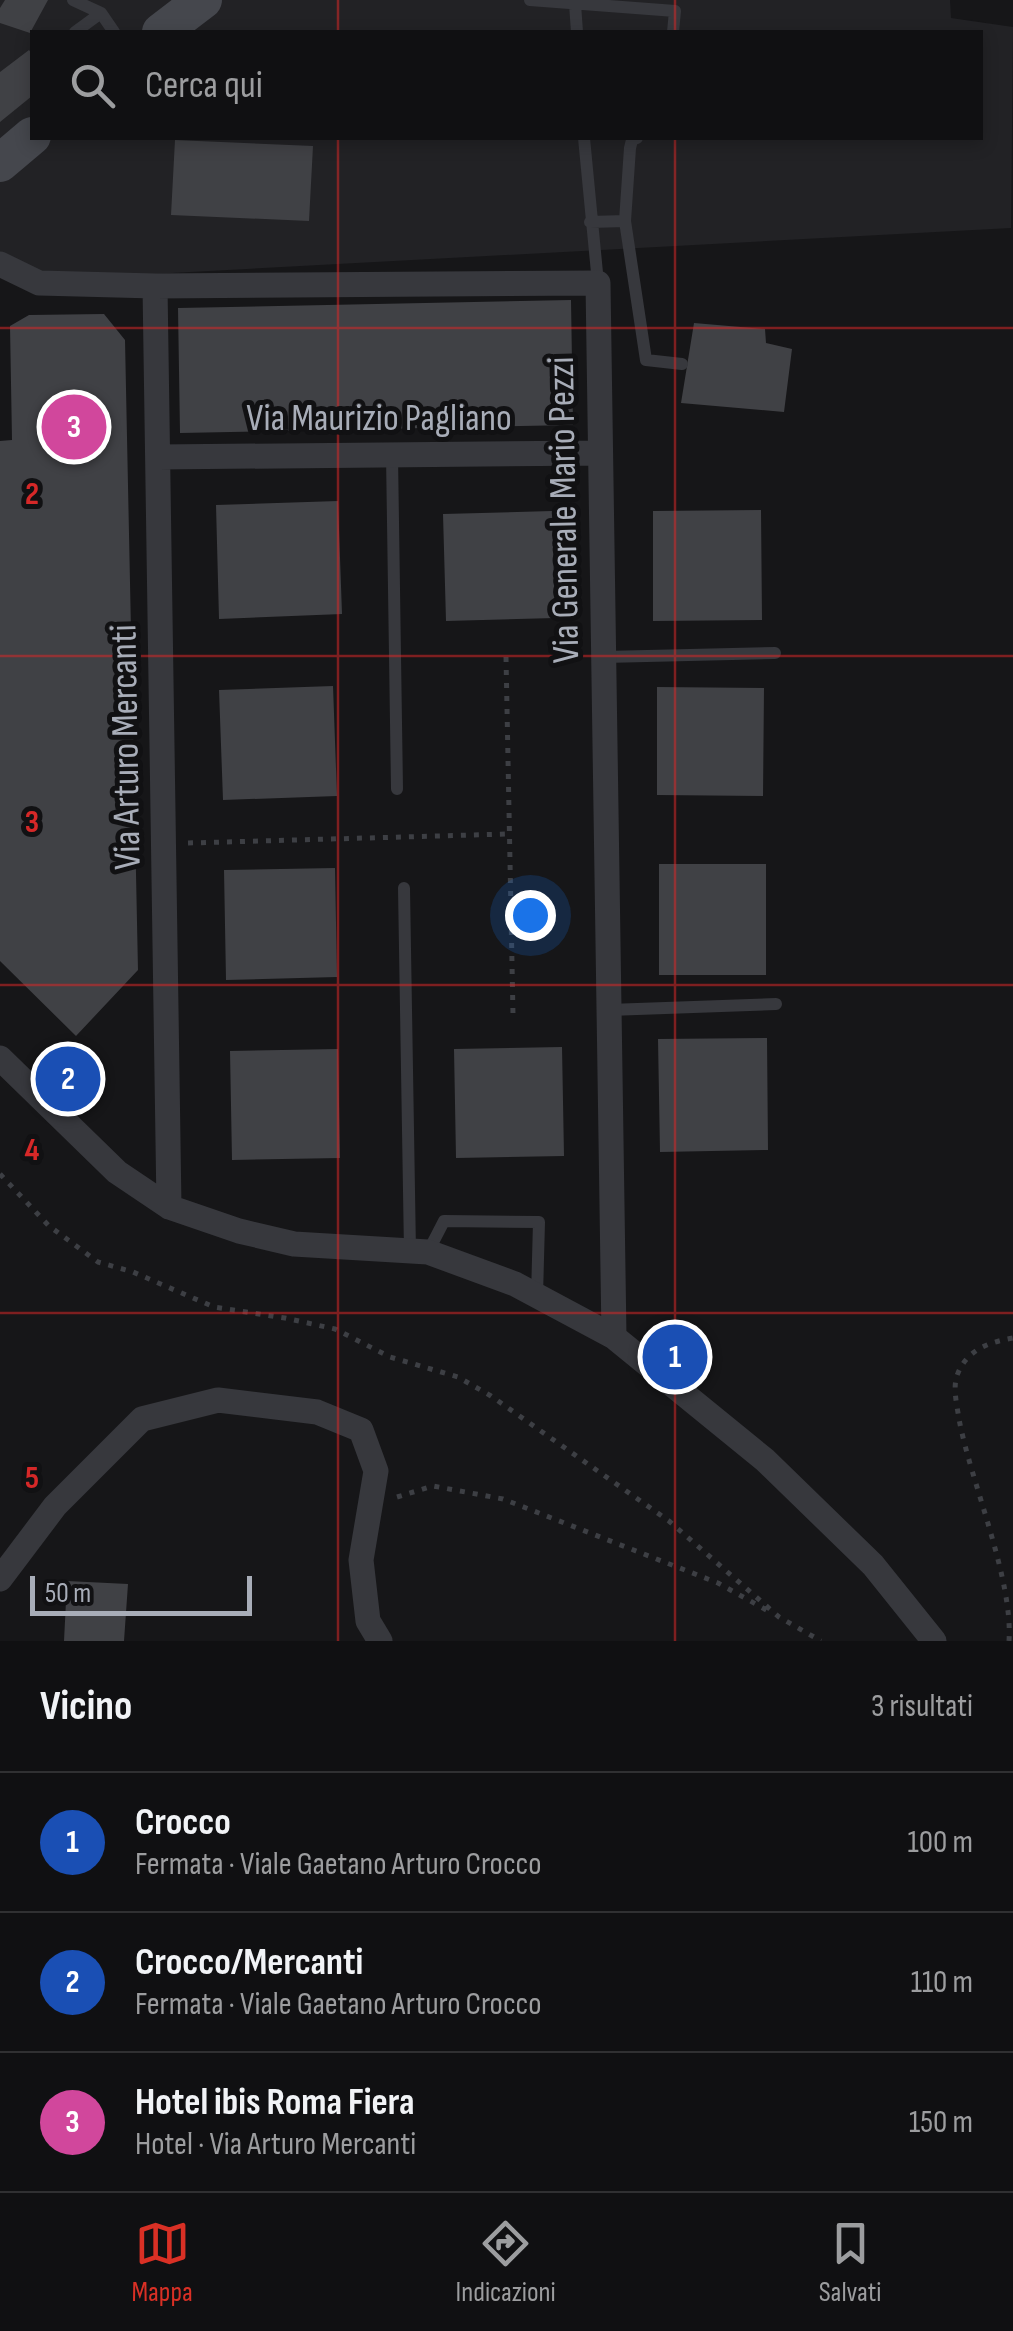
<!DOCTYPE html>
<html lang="it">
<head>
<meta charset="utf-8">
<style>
	:root { --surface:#101012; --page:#19191b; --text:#f1f3f6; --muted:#9c9d9f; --line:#303032; --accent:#d93025 }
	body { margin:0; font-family:"Sofia Sans Condensed",sans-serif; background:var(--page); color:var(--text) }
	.scale { position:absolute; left:30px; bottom:25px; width:222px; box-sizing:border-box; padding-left:10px; border:5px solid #a8adb8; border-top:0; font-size:28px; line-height:35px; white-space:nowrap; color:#a8adb8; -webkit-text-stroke:8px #111113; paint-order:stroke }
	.you { position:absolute; left:530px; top:915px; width:35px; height:35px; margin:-25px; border:8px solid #fff; border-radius:50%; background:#1a73e8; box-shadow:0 0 0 15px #1a73e833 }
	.badge { display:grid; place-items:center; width:65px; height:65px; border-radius:50%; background:var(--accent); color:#fff; font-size:32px; font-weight:700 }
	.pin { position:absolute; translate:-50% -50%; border:5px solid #fff; box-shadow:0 2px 10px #0006 }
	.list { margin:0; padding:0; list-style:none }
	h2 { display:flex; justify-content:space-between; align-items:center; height:130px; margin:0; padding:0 40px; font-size:42px }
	h2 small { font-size:32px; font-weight:400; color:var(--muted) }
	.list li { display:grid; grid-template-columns:65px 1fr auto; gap:30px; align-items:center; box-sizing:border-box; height:140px; padding:0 40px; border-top:2px solid var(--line) }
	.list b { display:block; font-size:38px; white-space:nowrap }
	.list p { margin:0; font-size:32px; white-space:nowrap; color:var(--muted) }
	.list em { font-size:32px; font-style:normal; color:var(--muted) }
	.icon { flex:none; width:55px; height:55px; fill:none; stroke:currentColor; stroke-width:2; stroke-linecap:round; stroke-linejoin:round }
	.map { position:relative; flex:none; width:1013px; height:1641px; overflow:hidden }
	.search { position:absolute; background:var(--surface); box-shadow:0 5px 15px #0003; left:30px; right:30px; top:30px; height:110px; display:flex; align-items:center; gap:25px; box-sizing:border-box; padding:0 35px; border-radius:0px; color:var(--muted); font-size:38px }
	.sheet { height:550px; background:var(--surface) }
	nav { display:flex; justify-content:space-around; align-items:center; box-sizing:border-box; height:140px; border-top:2px solid var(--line); background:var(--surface); font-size:28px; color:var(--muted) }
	nav a { display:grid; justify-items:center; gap:5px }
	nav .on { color:var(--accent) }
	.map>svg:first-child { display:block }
	.built { fill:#222225; fill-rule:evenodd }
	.building { fill:#404145 }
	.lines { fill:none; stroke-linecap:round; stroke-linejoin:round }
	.path { stroke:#3d3f44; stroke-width:5; stroke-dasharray:5 8; stroke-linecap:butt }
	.lane { stroke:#37383d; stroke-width:12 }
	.street { stroke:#37383d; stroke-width:25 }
	.secondary { stroke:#45474d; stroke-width:38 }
	.grid { fill:none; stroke:#d62828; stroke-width:2.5; stroke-opacity:0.55 }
	.labels { text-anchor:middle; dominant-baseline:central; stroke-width:10; stroke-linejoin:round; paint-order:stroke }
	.street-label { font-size:38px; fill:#a8adb8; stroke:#111113 }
	.grid-label { font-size:32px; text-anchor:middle; font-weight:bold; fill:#d62828; stroke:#111113; stroke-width:10; stroke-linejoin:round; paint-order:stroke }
</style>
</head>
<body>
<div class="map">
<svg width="1013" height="1641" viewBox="0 0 1013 1641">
	<rect width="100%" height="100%" fill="#161618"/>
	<!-- built -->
	<path class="built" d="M0,0H950L951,18L1013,27L1011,228L40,280L0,258ZM32,32H980V138H32Z"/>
	<!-- building -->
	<path class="building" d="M5,0H48L30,33L0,23V8Z
		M29,50L32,54V96L0,122V72Z
		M175,140L313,146L309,221L171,215Z
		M571,300L573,425L180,433L178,308Z
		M104,314L125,340L138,970L76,1036L0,961V441L12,440L10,326L29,315Z
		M694,323L765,329L766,343L792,349L784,412L681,403Z
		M338,501L342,614L219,619L216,505Z
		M761,510L762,620L653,621V511Z
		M552,511L555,618L446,621L443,514Z
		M333,686L337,796L223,800L219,690Z
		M657,687L764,688L763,796L657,795Z
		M659,864H766V975H659Z
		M335,868L337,977L226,980L224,870Z
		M767,1038L768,1150L660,1152L658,1039Z
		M562,1047L564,1156L456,1158L454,1049Z
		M338,1049L340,1158L232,1160L230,1051Z
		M67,1581L128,1584L124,1641H64Z"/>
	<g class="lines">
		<!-- path -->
		<path class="path" d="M506,657L513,1015
			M188,843L509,834
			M0,1174L49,1226L98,1262L133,1272L214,1307L285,1318L335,1329L390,1357L458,1377L491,1396L669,1521L779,1617L821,1641
			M397,1497L433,1486L503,1499L718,1583L770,1612
			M1009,1641C1013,1578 971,1483 959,1419C957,1405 952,1386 958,1373C968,1349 990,1342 1013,1338"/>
		<!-- lane -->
		<path class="lane" d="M73,0L101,13
			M530,0L675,11L673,32
			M575,4L577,32
			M75,32L101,13L114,32
			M584,138L598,283
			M625,221L646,360L682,364
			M590,222L625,221L630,148L632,140L637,138
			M392,455L397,789
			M604,657L775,653
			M404,888L410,1251
			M609,1010L776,1004
			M428,1252L444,1221L539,1222L537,1296"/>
		<!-- street -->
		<path class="street" d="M0,264L39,283L155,286L598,283L614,1337
			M155,286L169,1207
			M158,457L600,453
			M0,1058L117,1172L169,1207L239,1231L294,1244L428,1252L515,1284L614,1337L765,1460L873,1565L934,1641
			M0,1579L55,1506L142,1419L218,1400L317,1412L361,1430L376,1471L361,1560L368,1621L380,1641"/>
		<!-- secondary -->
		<path class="secondary" d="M161,32L203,0
			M0,163L32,136"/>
	</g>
	<!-- grid -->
	<path class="grid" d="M338,0V32M675,0V32M338,138V1641M675,138V1641M0,328H1013M0,656H1013M0,985H1013M0,1313H1013"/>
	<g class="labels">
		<!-- street labels -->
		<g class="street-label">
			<text x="379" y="418">Via Maurizio Pagliano</text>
			<text transform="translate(564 510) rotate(-91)">Via Generale Mario Pezzi</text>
			<text transform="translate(126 747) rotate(-91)">Via Arturo Mercanti</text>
		</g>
	</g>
	<g class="grid-label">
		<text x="32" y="504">2</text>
		<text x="32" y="832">3</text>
		<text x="32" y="1160">4</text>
		<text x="32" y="1488">5</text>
	</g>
</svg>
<div class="scale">50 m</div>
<div class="you"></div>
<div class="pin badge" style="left:675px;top:1357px;background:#1a4fb4">1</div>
<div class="pin badge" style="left:68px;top:1079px;background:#1a4fb4">2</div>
<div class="pin badge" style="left:74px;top:427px;background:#d1479c">3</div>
<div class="search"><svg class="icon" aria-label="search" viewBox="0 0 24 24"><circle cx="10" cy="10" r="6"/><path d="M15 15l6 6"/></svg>Cerca qui</div>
</div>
<section class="sheet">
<h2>Vicino<small>3 risultati</small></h2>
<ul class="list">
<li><span class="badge" style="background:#1a4fb4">1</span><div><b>Crocco</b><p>Fermata · Viale Gaetano Arturo Crocco</p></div><em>100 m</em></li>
<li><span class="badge" style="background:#1a4fb4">2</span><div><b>Crocco/Mercanti</b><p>Fermata · Viale Gaetano Arturo Crocco</p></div><em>110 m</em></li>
<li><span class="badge" style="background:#d1479c">3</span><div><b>Hotel ibis Roma Fiera</b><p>Hotel · Via Arturo Mercanti</p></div><em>150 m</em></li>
</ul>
</section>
<nav>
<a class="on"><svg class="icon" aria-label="map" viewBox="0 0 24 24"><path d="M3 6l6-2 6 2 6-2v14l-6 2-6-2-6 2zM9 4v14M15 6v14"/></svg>Mappa</a>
<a><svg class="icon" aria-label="directions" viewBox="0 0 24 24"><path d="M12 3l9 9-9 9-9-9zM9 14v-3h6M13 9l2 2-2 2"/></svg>Indicazioni</a>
<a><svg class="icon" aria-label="saved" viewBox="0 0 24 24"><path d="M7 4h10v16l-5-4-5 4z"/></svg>Salvati</a>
</nav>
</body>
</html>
